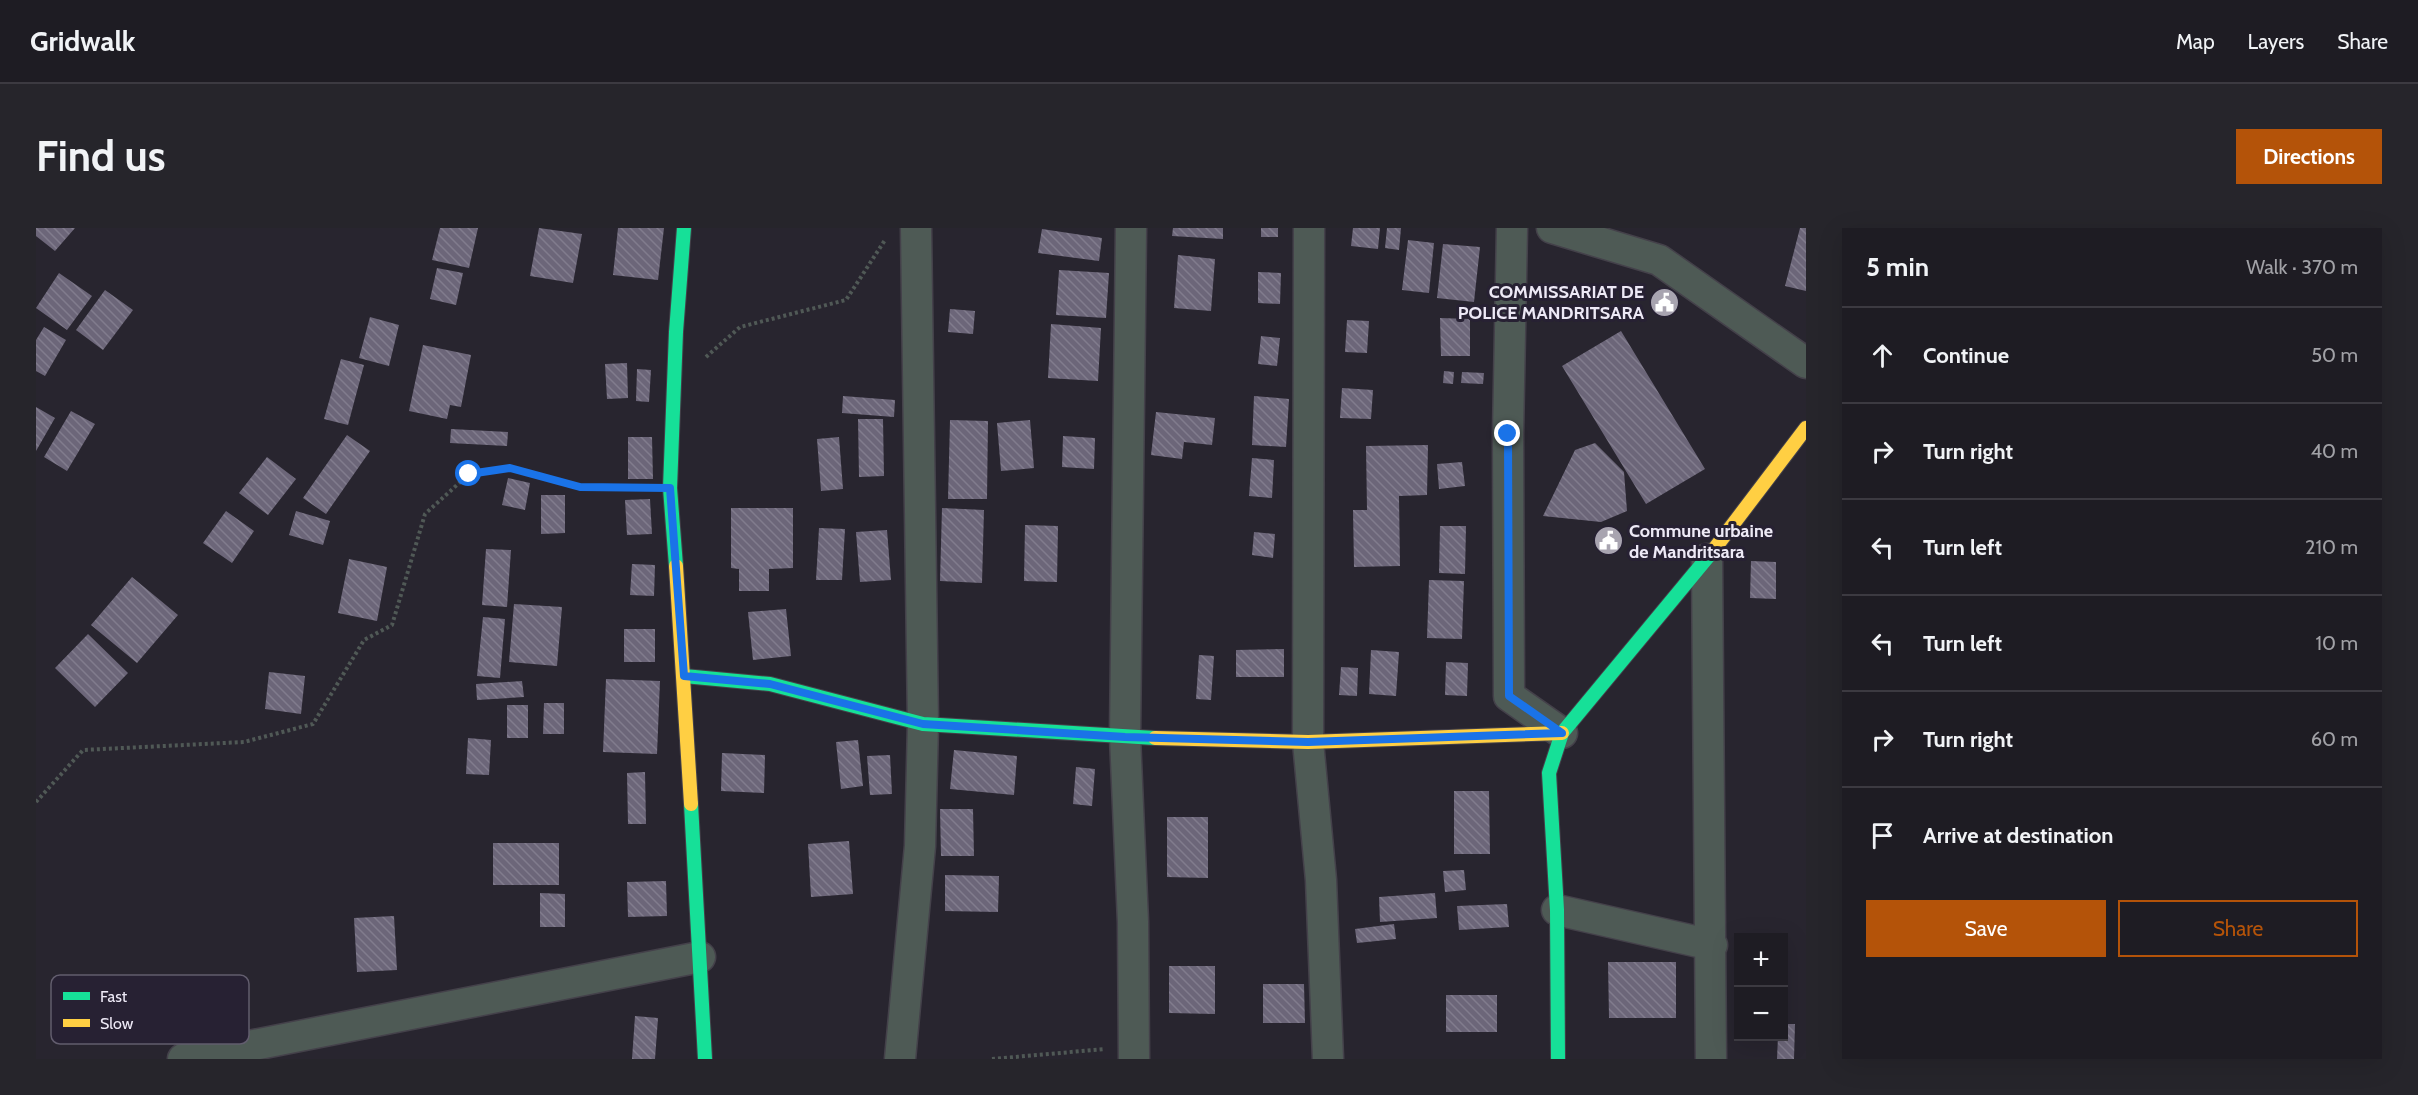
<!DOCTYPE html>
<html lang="en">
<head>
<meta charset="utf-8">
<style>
	:root { --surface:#1e1c23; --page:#26252b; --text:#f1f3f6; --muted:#a1a1a6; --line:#3c3a41; --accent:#b45309 }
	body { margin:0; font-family:Cabin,sans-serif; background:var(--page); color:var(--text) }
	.controls { position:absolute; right:18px; bottom:18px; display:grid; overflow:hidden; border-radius:0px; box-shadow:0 6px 24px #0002 }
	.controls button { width:54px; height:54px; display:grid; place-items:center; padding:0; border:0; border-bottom:2px solid var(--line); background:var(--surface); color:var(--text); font:30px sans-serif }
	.stop { position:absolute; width:18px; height:18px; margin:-14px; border:4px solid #1a73e8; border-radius:50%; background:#fff }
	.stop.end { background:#1a73e8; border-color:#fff; box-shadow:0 2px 6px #0008 }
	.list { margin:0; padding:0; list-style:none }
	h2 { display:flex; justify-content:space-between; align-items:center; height:78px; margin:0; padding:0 24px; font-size:26px }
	h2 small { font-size:20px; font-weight:400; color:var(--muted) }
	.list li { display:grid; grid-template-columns:39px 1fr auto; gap:18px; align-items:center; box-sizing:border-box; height:96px; padding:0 24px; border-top:2px solid var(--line) }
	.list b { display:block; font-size:22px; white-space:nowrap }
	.list em { font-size:20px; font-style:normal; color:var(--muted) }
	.actions { display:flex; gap:12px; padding:18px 24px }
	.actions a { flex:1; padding:14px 0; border:2px solid var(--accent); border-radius:0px; text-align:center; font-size:21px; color:var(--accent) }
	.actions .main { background:var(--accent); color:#fff }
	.icon { flex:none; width:33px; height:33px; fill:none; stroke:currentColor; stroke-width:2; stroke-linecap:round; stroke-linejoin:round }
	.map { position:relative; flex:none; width:1770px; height:831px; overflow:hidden; border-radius:0px }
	header { display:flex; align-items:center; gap:36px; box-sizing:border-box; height:84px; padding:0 30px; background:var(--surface); border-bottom:2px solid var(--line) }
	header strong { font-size:28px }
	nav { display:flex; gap:33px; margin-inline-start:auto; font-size:21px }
	.intro { display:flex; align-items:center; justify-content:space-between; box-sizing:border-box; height:144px; padding:0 36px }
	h1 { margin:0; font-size:42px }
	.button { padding:15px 27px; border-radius:0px; background:var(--accent); color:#fff; font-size:21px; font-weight:700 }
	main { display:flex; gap:36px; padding:0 36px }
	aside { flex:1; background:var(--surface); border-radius:0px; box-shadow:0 6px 24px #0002 }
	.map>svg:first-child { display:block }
	.building { fill:url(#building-back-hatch) }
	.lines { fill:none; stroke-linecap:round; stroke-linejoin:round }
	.street-casing { stroke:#44414a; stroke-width:33 }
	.fast-casing { stroke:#44414a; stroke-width:16 }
	.slow-casing { stroke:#44414a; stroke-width:16 }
	.path { stroke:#505956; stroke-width:4; stroke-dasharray:3 3; stroke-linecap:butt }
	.street { stroke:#4e5a55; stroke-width:30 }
	.fast { stroke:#16e098; stroke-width:14 }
	.slow { stroke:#ffcf43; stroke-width:14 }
	.route { stroke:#1a73e8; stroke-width:8 }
	.labels { text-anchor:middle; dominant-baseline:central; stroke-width:6; stroke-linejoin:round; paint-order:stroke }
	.poi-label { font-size:18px; font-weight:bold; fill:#ede9f6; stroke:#272133; text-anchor:end }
	.key { fill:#272133; stroke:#625d6e; stroke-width:1.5 }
	.key-label { font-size:16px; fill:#ede9f6 }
</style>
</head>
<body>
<header>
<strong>Gridwalk</strong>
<nav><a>Map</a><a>Layers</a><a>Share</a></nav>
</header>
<div class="intro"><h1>Find us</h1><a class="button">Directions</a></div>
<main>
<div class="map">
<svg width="1770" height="831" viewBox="0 0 1770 831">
	<defs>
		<pattern id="building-back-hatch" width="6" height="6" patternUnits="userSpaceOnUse" patternTransform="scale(1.5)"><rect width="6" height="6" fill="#6c6679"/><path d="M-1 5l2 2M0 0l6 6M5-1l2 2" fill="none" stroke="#817c8d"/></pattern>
	</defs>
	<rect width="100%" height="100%" fill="#28252f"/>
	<!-- building -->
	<path class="building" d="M0,0H39L19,23L0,8Z
		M404,0H442L433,40L396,32Z
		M503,0L546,6L537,55L494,48Z
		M582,0H628L622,52L577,47Z
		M1137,0H1187V11L1136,8Z
		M1225,0H1242V9H1225Z
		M1317,0H1344L1342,21L1315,18Z
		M1351,0H1365L1363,22L1349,20Z
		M1764,0H1770V63L1749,58Z
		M1006,1L1066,10L1063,33L1002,25Z
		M1372,12L1398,15L1393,65L1366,62Z
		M1407,16L1444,19L1438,74L1401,70Z
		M1142,27L1179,31L1175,83L1138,80Z
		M401,40L427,45L420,77L394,71Z
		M1023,42L1073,45L1070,90L1020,87Z
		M1222,44L1245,45L1244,76L1222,75Z
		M23,45L56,68L31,102L0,80Z
		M69,62L97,82L67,122L40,102Z
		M914,81L939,83L937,106L912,104Z
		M334,89L363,97L353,138L323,130Z
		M1404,90L1434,91V128H1405Z
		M1311,92L1333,93L1331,125L1309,124Z
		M1015,96L1065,100L1062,153L1012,150Z
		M8,99L30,112L9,148L0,143V112Z
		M1585,103L1669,241L1610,276L1526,138Z
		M1225,108L1244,110L1241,138L1222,136Z
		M387,117L435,127L425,179L414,177L411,191L373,183Z
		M305,131L328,137L312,197L288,191Z
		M591,135L592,170L571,171L569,136Z
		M601,141L615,142L613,174L600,173Z
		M1408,143L1418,144L1417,156L1407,155Z
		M1426,144L1448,145L1447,156L1425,155Z
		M1306,160L1337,162L1335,191L1304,190Z
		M807,168L859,172L858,189L806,185Z
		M1218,168L1253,171L1250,219L1216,217Z
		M0,179L19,190L0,223Z
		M35,183L59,196L31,243L8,229Z
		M1120,184L1179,190L1176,217L1148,214L1146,231L1115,227Z
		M822,191H847L848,248L823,249Z
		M914,192L952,193L951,271H912Z
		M994,192L998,240L965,243L961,195Z
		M415,201L472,204L471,218L414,215Z
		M311,207L334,223L290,286L267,270Z
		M1027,208L1059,210L1058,241L1026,239Z
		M592,209H616L617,251H592Z
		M803,209L807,261L785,263L781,211Z
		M1559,215L1588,244L1591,283L1565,294L1507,288L1539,222Z
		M1392,217L1391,267L1363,268L1364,338L1318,339L1317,282H1331L1330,218Z
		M231,229L260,251L232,287L203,265Z
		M1216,230L1238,232L1236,270L1213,268Z
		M1426,234L1429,258L1403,261L1401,236Z
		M472,250L494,255L489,282L466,277Z
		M505,267H529V305L505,306Z
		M614,271L616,306L591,307L589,272Z
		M695,280H757V340L733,341V363H703V341L695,340Z
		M906,280L948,282L946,355L904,353Z
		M190,283L218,303L196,335L167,315Z
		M260,283L294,293L287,317L253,307Z
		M989,297L1022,298L1021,354L988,353Z
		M1404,298H1430L1429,346L1403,345Z
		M783,300L809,301L806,352H780Z
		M851,302L855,352L824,354L820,304Z
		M1218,304L1239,306L1237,330L1216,327Z
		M450,321L475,322L471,379L446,377Z
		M313,331L351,339L341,393L302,385Z
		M1715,333L1740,334V371L1714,370Z
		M596,336L619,337L618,368L594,367Z
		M96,349L142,387L101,435L55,397Z
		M1393,352L1428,353L1426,411L1391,410Z
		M478,376L526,379L521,438L473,434Z
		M750,381L755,428L717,432L712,384Z
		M447,389L469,391L464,450L441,448Z
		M588,401H619V434H588Z
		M52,406L92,445L59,479L19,440Z
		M1248,421V449H1200V422Z
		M1335,422L1363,424L1360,468L1333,466Z
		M1163,427L1178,428L1175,472L1160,471Z
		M1410,434L1432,435L1431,468L1409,467Z
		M1305,439L1322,440L1321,468L1303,467Z
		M233,444L269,448L265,486L229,481Z
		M570,451L624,453L621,526L567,524Z
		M486,453L488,469L441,472L440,456Z
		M508,475H528V506H507Z
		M471,477H492V510H471Z
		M432,510L455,512L453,547L430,546Z
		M822,512L827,558L805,561L800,514Z
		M918,522L981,528L978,567L914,561Z
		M686,525L729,527L728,565L685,563Z
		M854,527L856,566L834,567L831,528Z
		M1040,539L1059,541L1056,578L1037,576Z
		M609,544L610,596H592L591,545Z
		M1418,563H1453L1454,626H1418Z
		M904,581H937L938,628H905Z
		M1131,589H1172V650L1131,649Z
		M813,613L817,666L775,669L772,616Z
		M457,615H523V657H457Z
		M1428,642L1430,662L1409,664L1407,643Z
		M909,647L963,648L962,684L909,683Z
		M630,653L631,688L592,689L591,654Z
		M504,665L529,666V699H504Z
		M1399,665L1401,690L1344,694L1343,669Z
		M1471,676L1473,699L1423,702L1421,678Z
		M358,688L361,742L321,744L318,690Z
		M1358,696L1360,711L1321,715L1319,701Z
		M1572,734H1640V790H1573Z
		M1133,738H1179V786L1133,785Z
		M1227,756H1268L1269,795H1227Z
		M1410,767H1461V804H1410Z
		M599,788L622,790L619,831H596Z
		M1748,796H1759L1758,831H1741L1742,808H1748Z"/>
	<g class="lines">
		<defs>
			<path id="street" d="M1095,0L1089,509L1097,694L1098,831
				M1273,0L1272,514L1285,652L1292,831
				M1476,0L1472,206L1473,468L1526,505
				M1516,0L1623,32L1770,135
				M1671,331L1675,831
				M1521,682L1676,717
				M147,831L664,729
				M864,831L884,618L887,496L880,0"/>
			<path id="fast" d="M640,338L634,260L640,104L648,0
				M648,448L734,456L887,496L1119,510
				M655,576L669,831
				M1522,831L1521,682L1513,545L1526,505L1676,324"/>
			<path id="slow" d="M1676,324L1770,200
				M640,338L655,576
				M1119,510L1272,514L1526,505"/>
		</defs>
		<!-- street casing -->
		<use href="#street" class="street-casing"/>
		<!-- fast casing -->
		<use href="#fast" class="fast-casing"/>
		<!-- slow casing -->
		<use href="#slow" class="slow-casing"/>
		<!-- path -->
		<path class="path" d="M670,129L704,99L810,72L849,12
			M0,574L47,522L208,514L277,496L328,412L356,397L389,286L433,246L474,240L544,259H604
			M956,831L1069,821"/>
		<!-- street -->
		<use href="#street" class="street"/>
		<!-- fast -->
		<use href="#fast" class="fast"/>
		<!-- slow -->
		<use href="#slow" class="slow"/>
	</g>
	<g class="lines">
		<!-- route -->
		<path class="route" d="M433,246L474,240L544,259L634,260L648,448L734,456L887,496L1089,509L1272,514L1526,505L1473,468L1472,206"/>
	</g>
	<!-- icons -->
	<defs>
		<symbol id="civic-disc" viewBox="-11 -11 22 22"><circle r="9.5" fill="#a8a4b0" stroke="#272133"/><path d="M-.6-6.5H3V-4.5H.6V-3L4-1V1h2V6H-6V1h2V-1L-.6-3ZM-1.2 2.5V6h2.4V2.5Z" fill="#fff"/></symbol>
	</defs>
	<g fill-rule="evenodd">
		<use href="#civic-disc" x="1612" y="58" width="33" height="33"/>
		<use href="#civic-disc" x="1556" y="296" width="33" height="33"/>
	</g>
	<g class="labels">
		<!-- poi labels -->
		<g class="poi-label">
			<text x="1608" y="64">COMMISSARIAT DE<tspan x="1608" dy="21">POLICE MANDRITSARA</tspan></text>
			<text x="1593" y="303" text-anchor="start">Commune urbaine<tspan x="1593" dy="21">de Mandritsara</tspan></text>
		</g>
	</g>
	<!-- legend -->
	<rect x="15" y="747" width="198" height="69" rx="9" class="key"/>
	<rect x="27" y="764" width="27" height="8" fill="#16e098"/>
	<rect x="27" y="791" width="27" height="8" fill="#ffcf43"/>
	<g class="key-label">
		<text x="64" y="774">Fast</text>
		<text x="64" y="801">Slow</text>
	</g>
</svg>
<div class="controls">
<button>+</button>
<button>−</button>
</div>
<div class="stop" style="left:433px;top:246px"></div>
<div class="stop end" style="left:1472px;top:206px"></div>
</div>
<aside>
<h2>5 min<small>Walk · 370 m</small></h2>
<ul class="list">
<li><svg class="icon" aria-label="ahead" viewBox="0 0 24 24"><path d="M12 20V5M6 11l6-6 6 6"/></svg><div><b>Continue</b></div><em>50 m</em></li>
<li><svg class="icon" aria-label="right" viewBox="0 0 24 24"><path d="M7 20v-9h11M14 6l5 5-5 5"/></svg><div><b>Turn right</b></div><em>40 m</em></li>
<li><svg class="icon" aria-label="left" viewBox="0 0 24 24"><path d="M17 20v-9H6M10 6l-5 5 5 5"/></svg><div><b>Turn left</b></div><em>210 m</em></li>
<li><svg class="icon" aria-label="left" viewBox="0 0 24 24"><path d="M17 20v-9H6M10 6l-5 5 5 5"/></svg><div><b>Turn left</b></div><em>10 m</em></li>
<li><svg class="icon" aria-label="right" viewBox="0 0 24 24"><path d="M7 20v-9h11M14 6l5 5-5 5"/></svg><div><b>Turn right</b></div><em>60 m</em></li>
<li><svg class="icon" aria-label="arrive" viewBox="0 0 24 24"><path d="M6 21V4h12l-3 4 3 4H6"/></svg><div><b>Arrive at destination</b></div></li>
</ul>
<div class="actions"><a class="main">Save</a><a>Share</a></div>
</aside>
</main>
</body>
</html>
